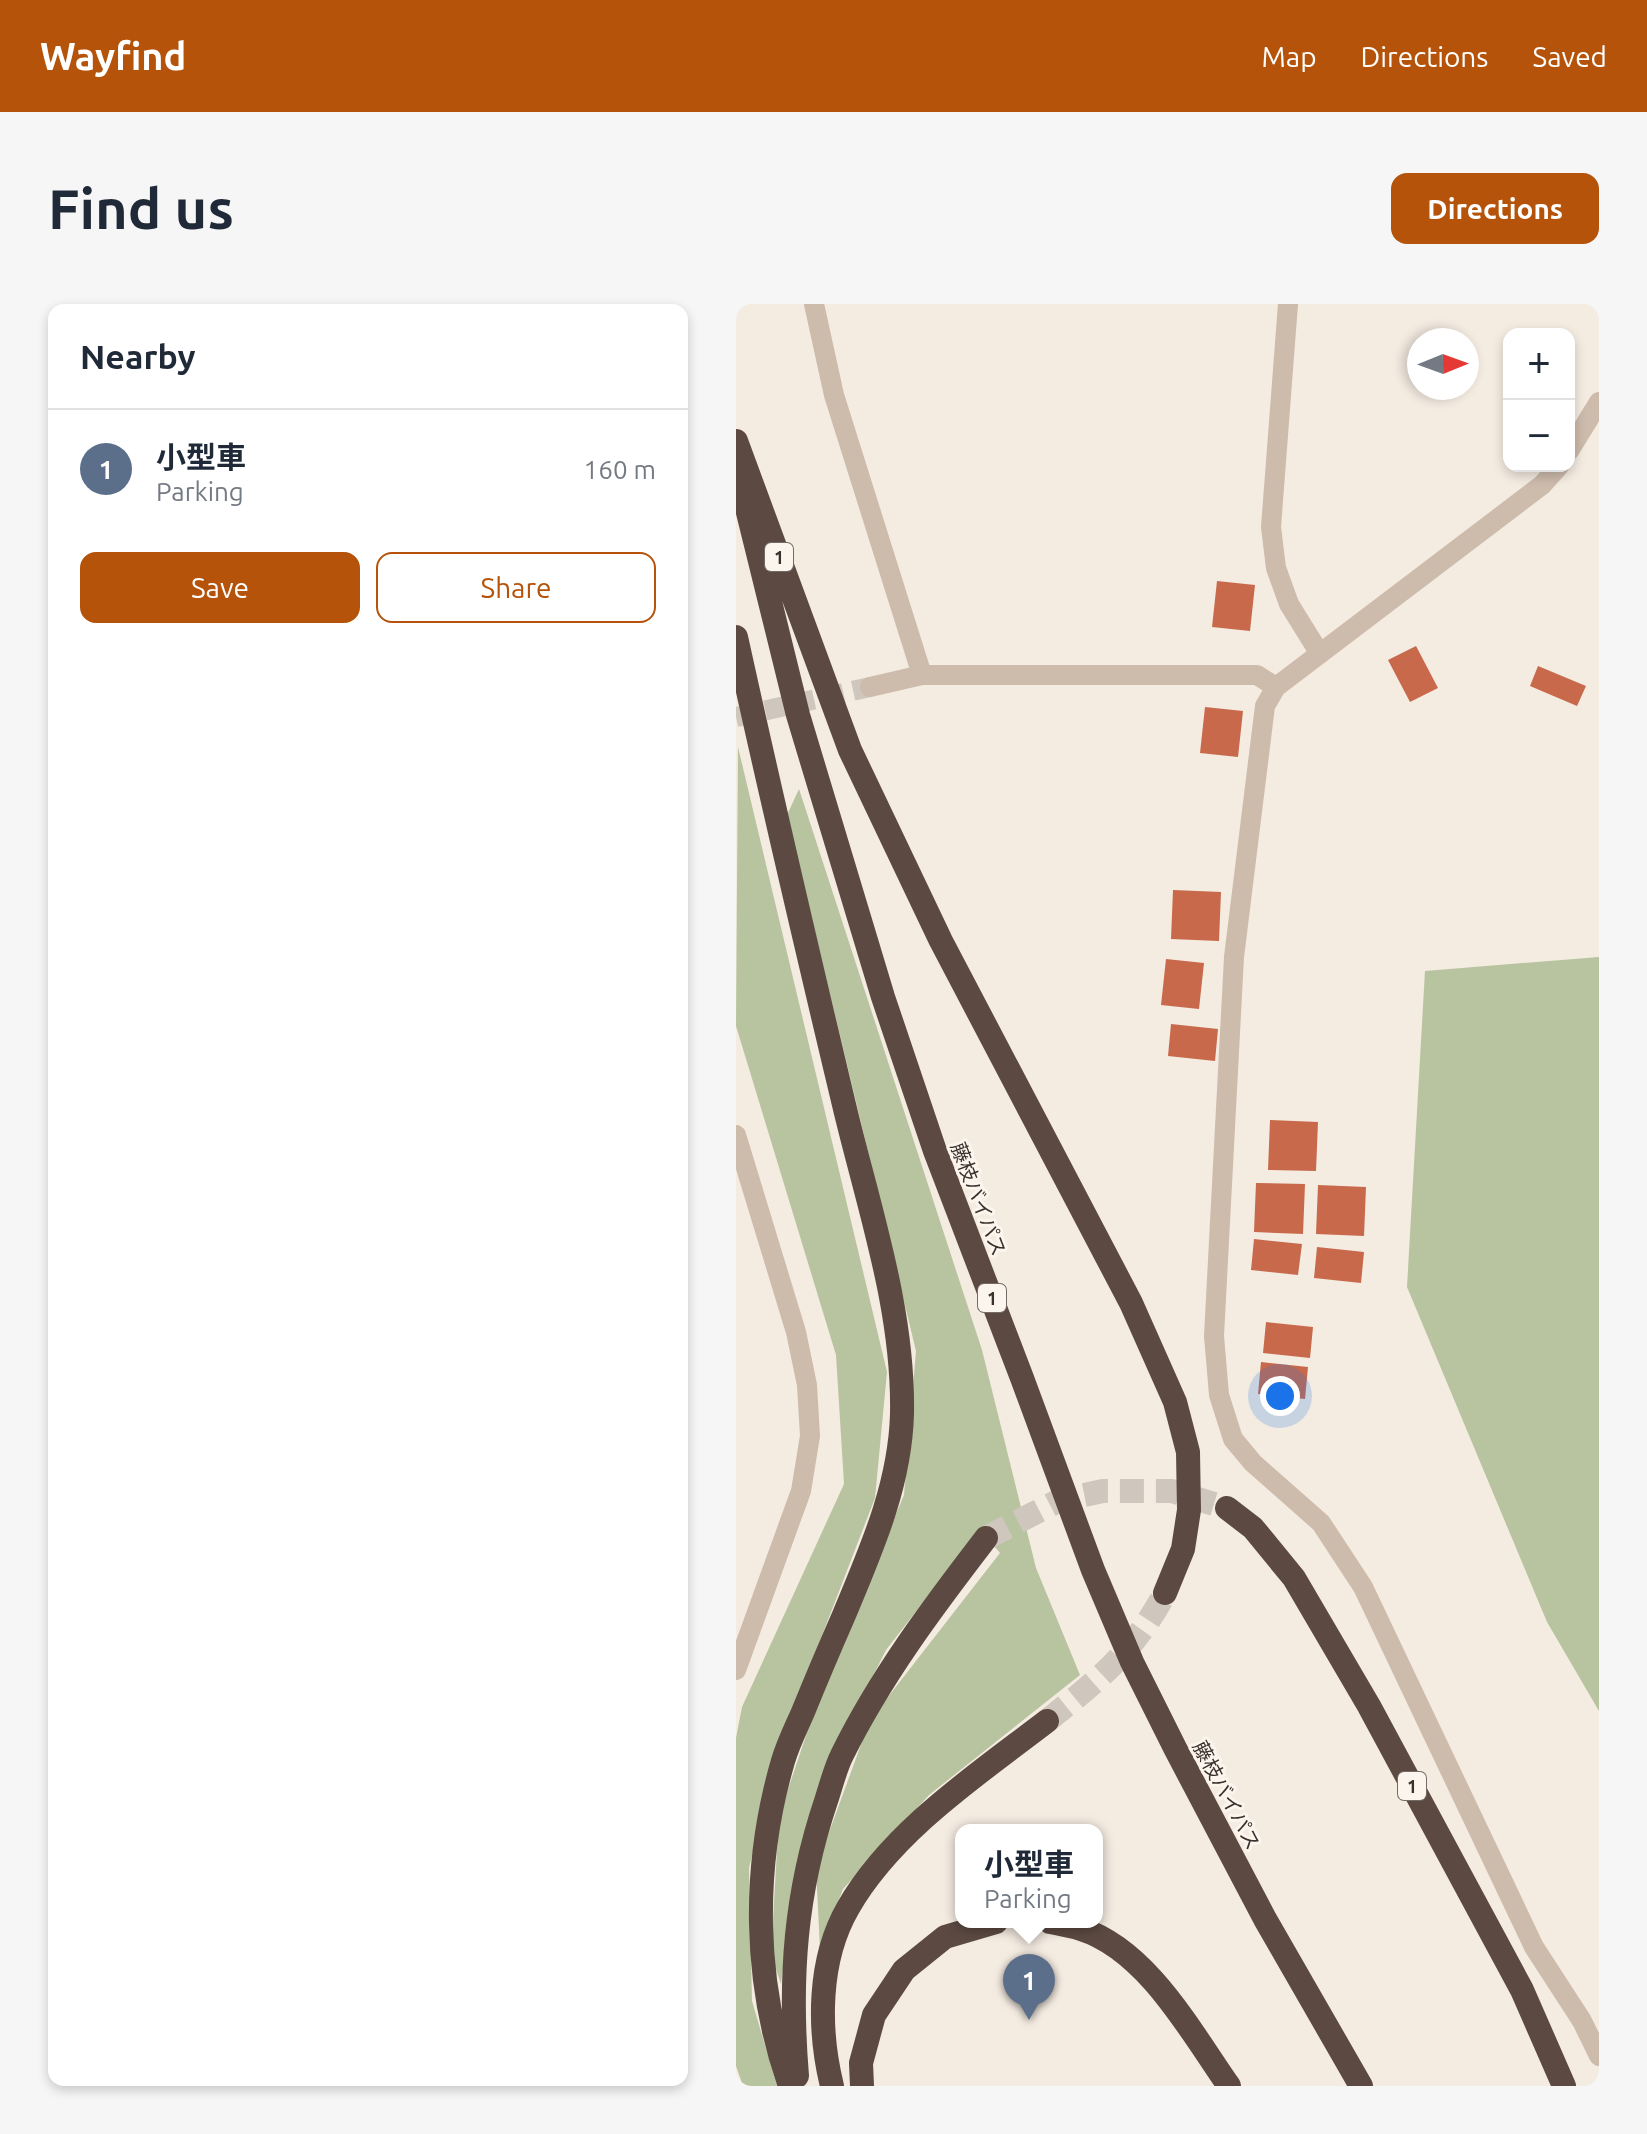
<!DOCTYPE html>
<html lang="en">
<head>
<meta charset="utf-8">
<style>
	:root { --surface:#fff; --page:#f6f6f7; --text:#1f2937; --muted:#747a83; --line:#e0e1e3; --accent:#b45309 }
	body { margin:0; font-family:Ubuntu,"Noto Sans JP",sans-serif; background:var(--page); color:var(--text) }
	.controls { position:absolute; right:24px; top:24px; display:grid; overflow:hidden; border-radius:16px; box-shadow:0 4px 12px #0003 }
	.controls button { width:72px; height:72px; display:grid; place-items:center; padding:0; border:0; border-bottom:2px solid var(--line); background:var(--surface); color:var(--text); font:40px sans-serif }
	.compass { position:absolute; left:671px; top:24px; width:72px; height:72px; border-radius:50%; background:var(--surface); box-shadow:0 4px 12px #0003; rotate:89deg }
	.you { position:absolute; left:544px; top:1092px; width:28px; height:28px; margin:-20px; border:6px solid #fff; border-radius:50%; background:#1a73e8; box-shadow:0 0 0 12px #1a73e833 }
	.badge { display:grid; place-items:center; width:52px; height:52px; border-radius:50%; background:var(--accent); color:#fff; font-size:26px; font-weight:700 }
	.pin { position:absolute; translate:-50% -66px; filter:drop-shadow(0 2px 4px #0008) }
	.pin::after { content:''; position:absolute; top:42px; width:28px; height:24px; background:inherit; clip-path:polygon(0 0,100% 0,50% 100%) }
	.popup { position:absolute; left:219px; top:1520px; width:148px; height:104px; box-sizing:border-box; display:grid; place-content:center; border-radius:16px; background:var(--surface); filter:drop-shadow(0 2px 6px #0005); font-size:26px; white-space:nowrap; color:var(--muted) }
	.popup b { font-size:30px; color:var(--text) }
	.popup::after { content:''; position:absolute; left:50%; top:100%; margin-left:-16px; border:16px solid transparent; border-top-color:var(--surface) }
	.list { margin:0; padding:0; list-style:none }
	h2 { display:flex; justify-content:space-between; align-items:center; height:104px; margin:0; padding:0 32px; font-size:34px }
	h2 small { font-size:26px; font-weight:400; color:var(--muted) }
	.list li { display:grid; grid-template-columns:52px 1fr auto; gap:24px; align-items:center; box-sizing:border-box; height:120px; padding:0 32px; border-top:2px solid var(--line) }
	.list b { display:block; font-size:30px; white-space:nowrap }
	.list p { margin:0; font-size:26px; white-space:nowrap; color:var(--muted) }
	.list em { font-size:26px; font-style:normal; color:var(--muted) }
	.actions { display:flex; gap:16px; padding:24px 32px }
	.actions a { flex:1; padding:18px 0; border:2px solid var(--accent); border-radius:16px; text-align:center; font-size:28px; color:var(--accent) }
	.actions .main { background:var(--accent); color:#fff }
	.map { position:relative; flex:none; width:863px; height:1782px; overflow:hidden; border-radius:16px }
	header { display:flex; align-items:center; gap:48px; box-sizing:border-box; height:112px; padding:0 40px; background:var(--accent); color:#fff }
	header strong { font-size:38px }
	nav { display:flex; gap:44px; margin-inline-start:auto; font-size:28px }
	.intro { display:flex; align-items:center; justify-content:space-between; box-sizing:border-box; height:192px; padding:0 48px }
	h1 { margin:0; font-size:56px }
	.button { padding:20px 36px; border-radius:16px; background:var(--accent); color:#fff; font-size:28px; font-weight:700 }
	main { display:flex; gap:48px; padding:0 48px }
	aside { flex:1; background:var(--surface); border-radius:16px; box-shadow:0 4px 12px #0003 }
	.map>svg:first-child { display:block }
	.green { fill:#b8c4a0 }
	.building { fill:#c8694b }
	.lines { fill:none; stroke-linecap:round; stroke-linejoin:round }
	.minor-tunnel { stroke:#cfc6bd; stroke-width:20; stroke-dasharray:20 10; stroke-linecap:butt }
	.highway-tunnel { stroke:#cfc6bd; stroke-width:24; stroke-dasharray:24 12; stroke-linecap:butt }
	.minor { stroke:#cdbbac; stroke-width:20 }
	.highway { stroke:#5c4a42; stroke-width:24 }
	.labels { text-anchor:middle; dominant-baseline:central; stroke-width:6; stroke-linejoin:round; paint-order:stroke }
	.shield { fill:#fbf5ee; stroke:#756b66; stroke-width:2 }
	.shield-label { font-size:18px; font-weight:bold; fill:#3b302b }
	.street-label { font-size:20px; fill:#3b302b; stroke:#fbf5ee }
</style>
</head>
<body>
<header>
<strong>Wayfind</strong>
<nav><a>Map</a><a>Directions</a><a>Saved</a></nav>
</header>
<div class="intro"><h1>Find us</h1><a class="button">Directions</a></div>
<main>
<aside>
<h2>Nearby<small></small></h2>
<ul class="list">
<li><span class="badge" style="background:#5c6f8a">1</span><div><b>小型車</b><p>Parking</p></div><em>160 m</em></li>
</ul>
<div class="actions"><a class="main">Save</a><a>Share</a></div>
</aside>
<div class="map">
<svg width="863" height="1782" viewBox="0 0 863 1782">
	<rect width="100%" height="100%" fill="#f4ebe1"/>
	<!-- green -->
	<path class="green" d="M2,443L151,1068L139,1194L43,1443L13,1564L16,1697L41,1782H7L0,1762V1434L6,1403L108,1180L100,1051L0,722Z
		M63,485L246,1046L300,1264L344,1371L193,1491L107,1585L84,1645L80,1564L134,1416L264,1249L244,1225L150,1346L83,1480L54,1611L45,1680L35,1650L43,1512L82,1396L168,1191L180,1047L51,511Z
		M863,653V1407L811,1318L671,983L689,667Z"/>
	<!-- building -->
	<path class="building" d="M481,277L519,281L514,327L476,323Z
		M680,342L702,384L674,398L652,356Z
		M802,362L850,382L841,402L794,382Z
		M469,403L507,407L502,453L464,449Z
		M437,586L485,588L483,637L435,635Z
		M430,655L468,659L463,705L425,701Z
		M435,720L482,725L479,757L432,752Z
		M534,816L582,818L580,867L532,866Z
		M520,879L569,880L567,930L518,928Z
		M582,881L630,883L628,932L580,930Z
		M518,935L566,940L562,971L515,966Z
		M581,943L628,948L625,979L578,974Z
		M530,1018L577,1023L574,1054L527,1049Z
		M525,1058L572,1063L569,1095L522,1090Z"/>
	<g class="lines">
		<!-- minor-tunnel -->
		<path class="minor-tunnel" d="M0,413L134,383"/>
		<!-- highway-tunnel -->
		<path class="highway-tunnel" d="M250,1234L324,1196L367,1187H436L491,1204
			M311,1417C363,1375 396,1350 429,1289"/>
		<!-- minor -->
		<path class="minor" d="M78,0L98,91L186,371
			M552,0L535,223L540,264L553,300L584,350
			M833,147L863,98
			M823,162L806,181L540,383L529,402L498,653L478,1032L483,1091L497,1135L517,1159L585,1219L627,1283L798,1643L846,1717L863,1752
			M134,383L186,371H521L540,383
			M0,831L60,1028L71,1081L74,1132L65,1187L0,1366"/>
		<!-- highway -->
		<path class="highway" d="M0,137L114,446L205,637L395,999L439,1098L452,1148L453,1206L447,1245L429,1289
			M0,160L62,411L147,693L199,847L286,1074L357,1266L396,1358L439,1444L529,1615L625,1782
			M0,333C35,492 72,650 110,809C134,908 168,1007 166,1110C164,1182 135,1246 108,1311C94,1343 80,1376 67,1408C60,1424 52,1440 47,1457C16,1563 17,1677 54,1782
			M491,1204L517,1224L558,1274L633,1402L786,1686L828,1782
			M314,1618C324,1620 335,1622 345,1625C411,1646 455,1728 493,1782
			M61,1772C53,1675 59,1589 90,1497C95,1482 99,1465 106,1451C145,1372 197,1303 250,1234
			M96,1782C82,1725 82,1656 112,1604C156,1527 242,1470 311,1417
			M126,1782L125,1759L138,1711L168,1666L209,1633L260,1618"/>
	</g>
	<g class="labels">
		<!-- shield labels -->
		<g class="shield">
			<rect x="29" y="239" width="28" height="28" rx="6"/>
			<rect x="242" y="980" width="28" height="28" rx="6"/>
			<rect x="662" y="1468" width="28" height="28" rx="6"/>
		</g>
		<g class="shield-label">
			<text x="43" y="253">1</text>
			<text x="256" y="994">1</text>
			<text x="676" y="1482">1</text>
		</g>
		<!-- street labels -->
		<g class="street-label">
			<text transform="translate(243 895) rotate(69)">藤枝バイパス</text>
			<text transform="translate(491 1491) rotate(62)">藤枝バイパス</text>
		</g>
	</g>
</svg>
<div class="controls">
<button>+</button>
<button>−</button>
</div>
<svg class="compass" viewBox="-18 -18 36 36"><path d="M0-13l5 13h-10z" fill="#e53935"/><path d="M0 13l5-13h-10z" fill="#747a83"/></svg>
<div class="you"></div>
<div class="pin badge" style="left:293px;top:1716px;background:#5c6f8a">1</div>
<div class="popup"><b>小型車</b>Parking</div>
</div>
</main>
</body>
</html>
